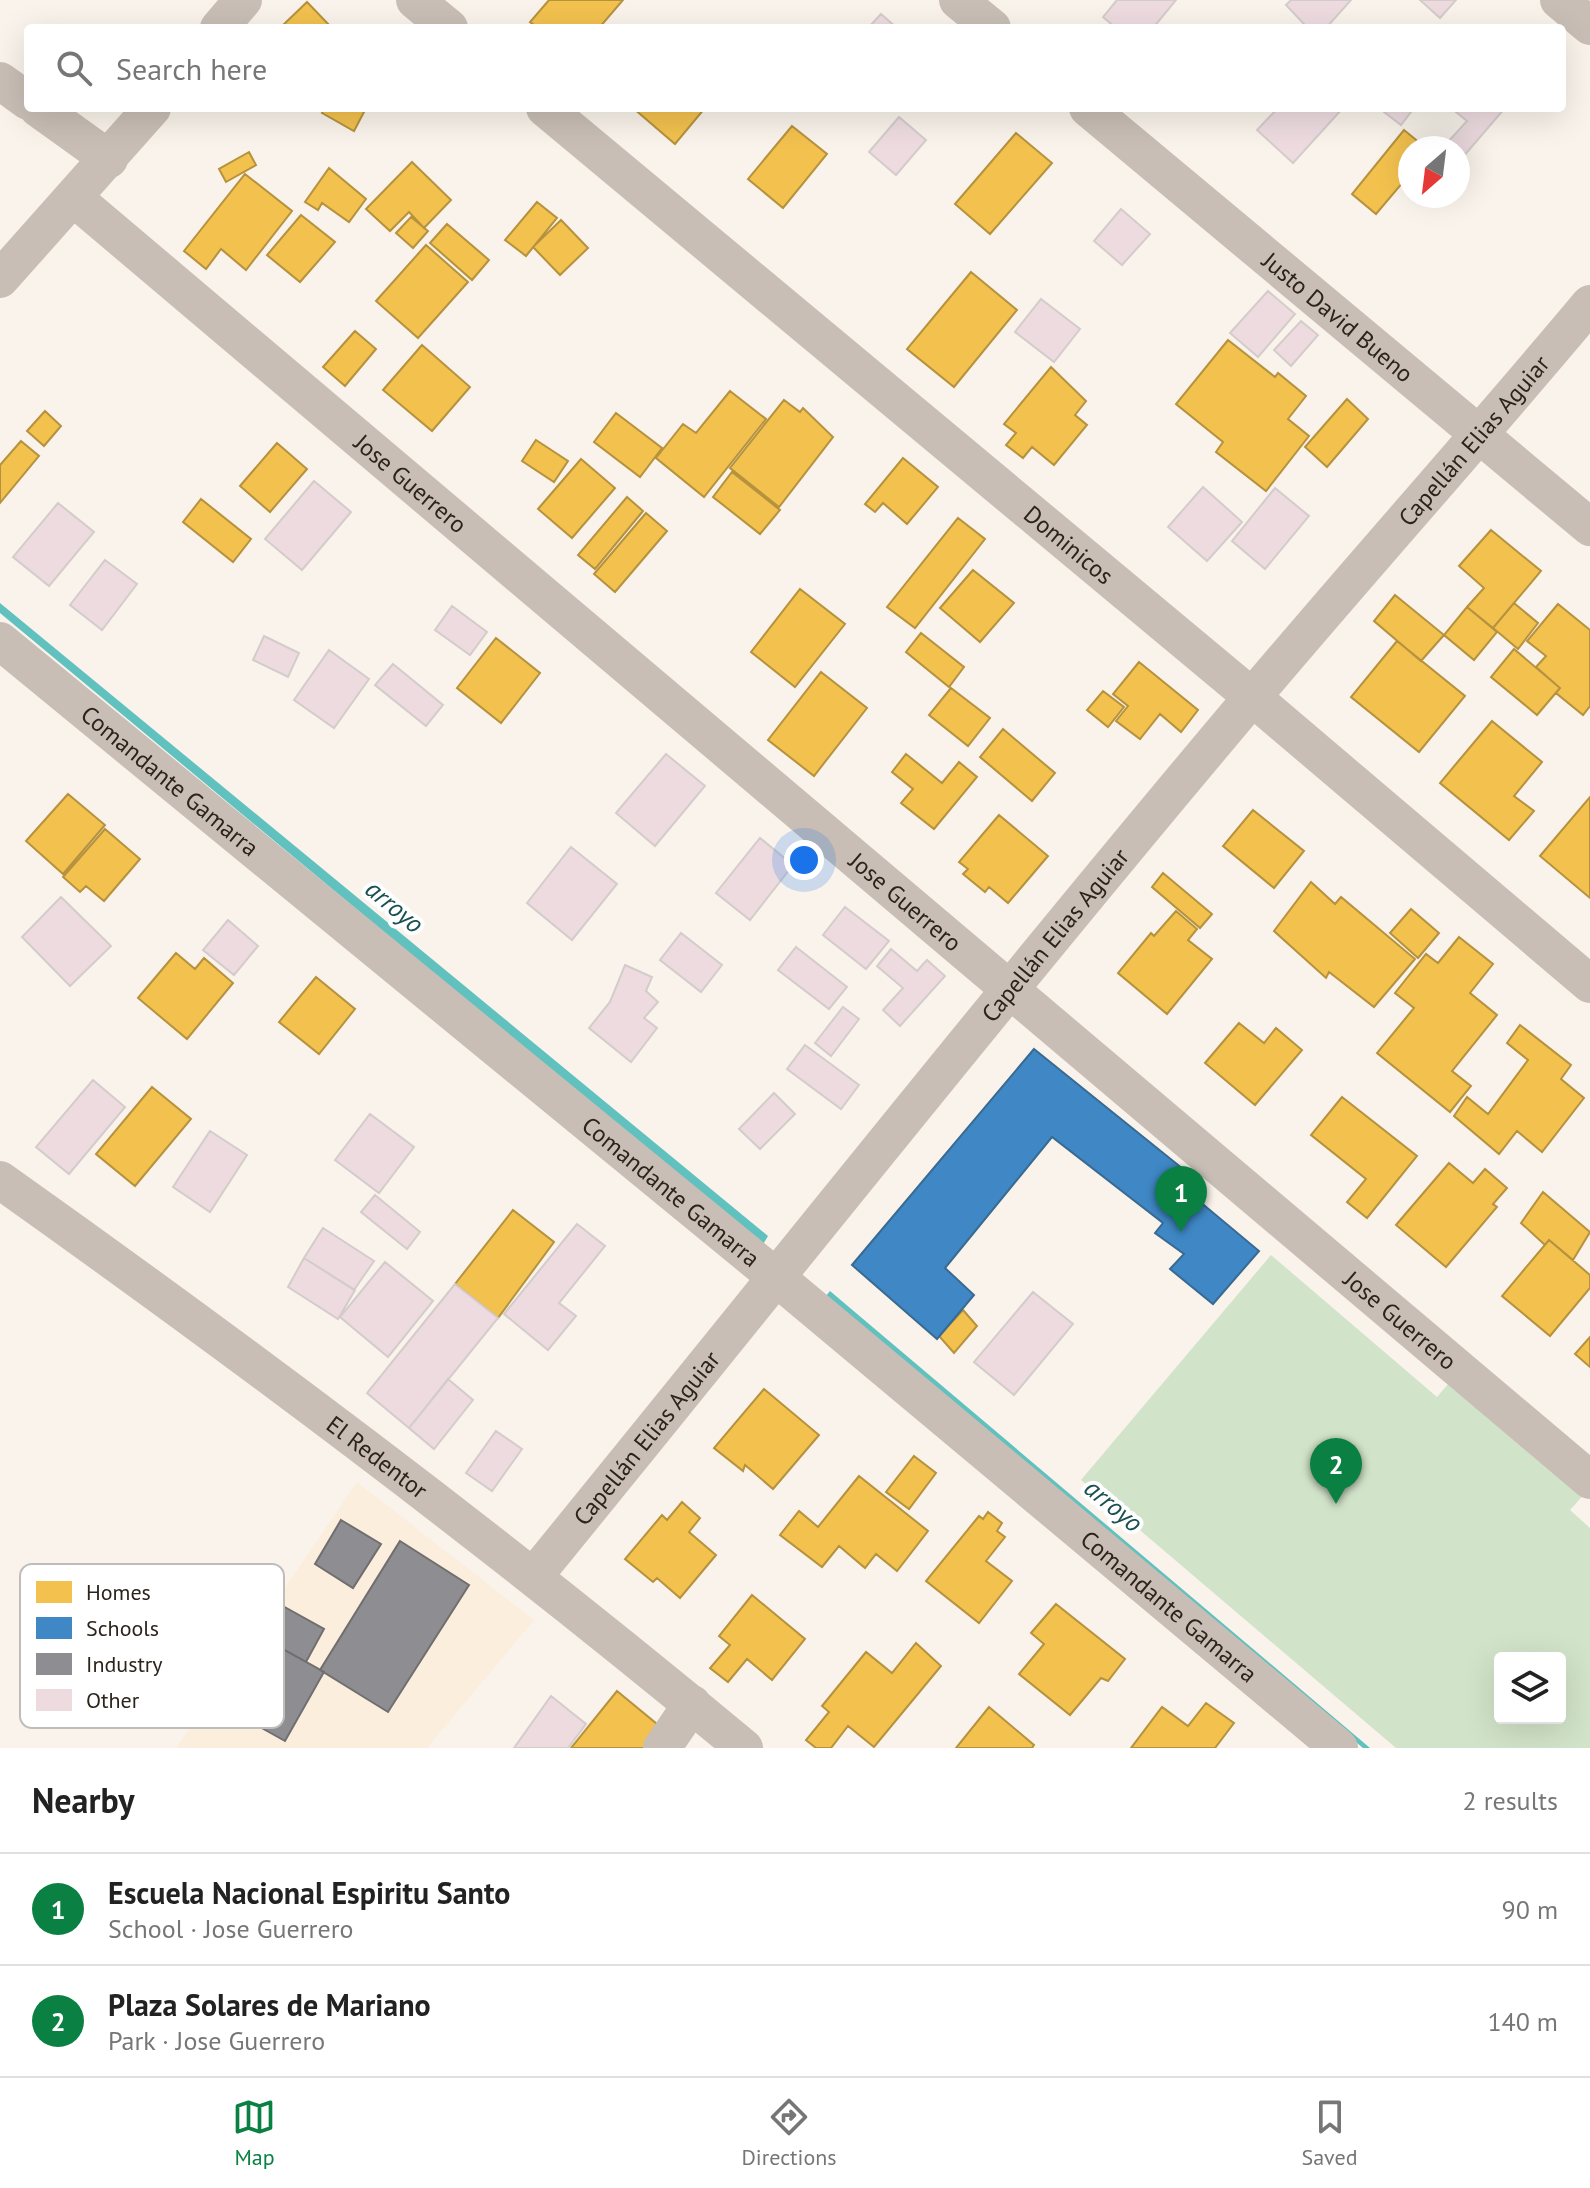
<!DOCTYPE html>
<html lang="en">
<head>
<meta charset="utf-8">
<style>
	:root { --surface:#fff; --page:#f2f2f2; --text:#222; --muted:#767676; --line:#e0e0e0; --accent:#0b8043 }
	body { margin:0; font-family:"PT Sans",sans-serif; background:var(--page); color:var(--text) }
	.controls { position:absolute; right:24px; bottom:24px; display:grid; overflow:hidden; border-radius:8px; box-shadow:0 8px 32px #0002 }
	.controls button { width:72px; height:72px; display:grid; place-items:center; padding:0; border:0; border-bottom:2px solid var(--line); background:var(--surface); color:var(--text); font:40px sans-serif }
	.compass { position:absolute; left:1398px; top:136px; width:72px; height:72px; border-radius:50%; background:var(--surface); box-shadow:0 8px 32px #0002; rotate:208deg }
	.you { position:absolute; left:804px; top:860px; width:28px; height:28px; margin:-20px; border:6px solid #fff; border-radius:50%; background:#1a73e8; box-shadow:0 0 0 12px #1a73e833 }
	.badge { display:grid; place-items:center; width:52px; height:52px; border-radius:50%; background:var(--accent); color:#fff; font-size:26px; font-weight:700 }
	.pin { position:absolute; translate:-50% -66px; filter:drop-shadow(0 2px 4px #0008) }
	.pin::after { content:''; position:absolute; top:42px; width:28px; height:24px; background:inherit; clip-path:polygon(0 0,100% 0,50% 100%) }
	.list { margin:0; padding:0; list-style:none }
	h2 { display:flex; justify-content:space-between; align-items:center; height:104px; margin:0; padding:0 32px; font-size:34px }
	h2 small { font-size:26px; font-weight:400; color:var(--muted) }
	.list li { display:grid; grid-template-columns:52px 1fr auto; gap:24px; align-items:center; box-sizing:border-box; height:112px; padding:0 32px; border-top:2px solid var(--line) }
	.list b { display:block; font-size:30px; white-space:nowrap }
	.list p { margin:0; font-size:26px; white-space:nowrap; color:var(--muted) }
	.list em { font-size:26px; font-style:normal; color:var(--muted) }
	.icon { flex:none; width:44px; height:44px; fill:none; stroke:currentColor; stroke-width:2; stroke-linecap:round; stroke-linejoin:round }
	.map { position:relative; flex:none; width:1590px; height:1748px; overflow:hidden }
	.search { position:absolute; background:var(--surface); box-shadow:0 8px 32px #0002; left:24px; right:24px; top:24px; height:88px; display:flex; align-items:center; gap:20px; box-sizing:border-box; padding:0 28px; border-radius:8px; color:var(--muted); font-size:30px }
	.sheet { height:328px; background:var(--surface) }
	nav { display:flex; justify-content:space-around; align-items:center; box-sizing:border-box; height:112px; border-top:2px solid var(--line); background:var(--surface); font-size:22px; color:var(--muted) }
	nav a { display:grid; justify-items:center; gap:4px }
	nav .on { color:var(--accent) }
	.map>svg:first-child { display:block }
	.built { fill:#fbeedd }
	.green { fill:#d1e3c8; fill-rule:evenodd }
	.water { fill:#61c1bf }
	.homes { fill:#f2c14e; stroke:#b6923e; stroke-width:2 }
	.schools { fill:#3f88c5; stroke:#396a92; stroke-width:2 }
	.industry { fill:#8d8d92; stroke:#706e6e; stroke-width:2 }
	.building { fill:#eddbe0; stroke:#d4cccb; stroke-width:2 }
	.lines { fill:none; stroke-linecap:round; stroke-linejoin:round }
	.street { stroke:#c8beb5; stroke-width:38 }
	.labels { text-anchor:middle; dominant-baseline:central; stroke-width:8; stroke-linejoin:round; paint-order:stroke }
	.street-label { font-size:24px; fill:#2b241a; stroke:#fff }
	.water-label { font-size:26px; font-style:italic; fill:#1a5050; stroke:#fff }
	.key { fill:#fff; stroke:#bfbdba; stroke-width:2 }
	.key-label { font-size:22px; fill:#2b241a }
</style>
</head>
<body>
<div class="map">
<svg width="1590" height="1748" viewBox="0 0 1590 1748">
	<rect width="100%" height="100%" fill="#f9f3eb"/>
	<!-- built -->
	<path class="built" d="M357,1482L534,1620L427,1748H176Z"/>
	<!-- green -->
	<path class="green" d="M1271,1255L1437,1397L1456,1375L1587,1491L1570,1510L1590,1528V1748H1396L1081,1480ZM1500,1658H1560V1718H1500Z"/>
	<!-- water -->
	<path class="water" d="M0,603L768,1236L762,1246L0,613Z
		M830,1291L1370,1748H1363L825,1297Z"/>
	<!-- homes -->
	<path class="homes" d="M549,0H623L599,28H538L530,22Z
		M307,2L332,28H280Z
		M325,108H362L365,110L354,131L322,113Z
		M633,108H705L675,144Z
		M792,126L827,154L783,208L748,179Z
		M1404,130L1426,148H1410V174L1376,214L1352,194Z
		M1016,133L1052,163L990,234L955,204Z
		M249,152L256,165L226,182L219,169Z
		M412,162L451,200L424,228L409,212L390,231L366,209Z
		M329,168L366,199L349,222L322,203L318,210L305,202Z
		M245,174L292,211L246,270L221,249L206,269L184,251Z
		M537,202L557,218L526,256L505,240Z
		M301,215L335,242L300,282L267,255Z
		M411,217L428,231L413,248L396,233Z
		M561,220L588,248L560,275L533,247Z
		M447,224L489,260L472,280L430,243Z
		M426,245L468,282L418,338L376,301Z
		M971,272L1017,310L954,387L907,349Z
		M355,331L376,349L345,386L323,367Z
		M1228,340L1275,377L1278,373L1306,396L1288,419L1309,436L1266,491L1216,452L1223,442L1176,404Z
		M422,345L470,387L432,431L383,390Z
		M1051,367L1086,401L1075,415L1087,425L1054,465L1032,447L1023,458L1006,445L1016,433L1004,424Z
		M730,391L766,419L704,497L656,458L683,424L696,433Z
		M1347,399L1368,419L1327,467L1305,447Z
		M784,400L800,412L803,408L833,437L779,507L730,468Z
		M45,411L61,426L44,446L27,431Z
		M616,413L662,448L640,477L594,442Z
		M536,440L568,461L554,482L522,461Z
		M21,441L39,456L0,503V465Z
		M277,443L307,469L270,512L240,486Z
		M903,458L938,487L907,524L883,503L875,512L865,504Z
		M581,459L615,488L572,538L538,509Z
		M732,472L780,510L760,534L713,497Z
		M627,497L643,511L595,569L578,555Z
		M201,499L251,539L233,562L183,522Z
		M646,513L667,531L615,592L594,574Z
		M958,518L985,539L915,628L887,607Z
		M1491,530L1541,571L1493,628L1467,607L1484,588L1459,566Z
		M973,570L1014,603L980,642L940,608Z
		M800,589L845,624L795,687L751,652Z
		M1395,595L1444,635L1421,661L1374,621Z
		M1514,603L1538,623L1518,649L1493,628Z
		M1558,604L1590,630V706L1583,715L1556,693L1560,688L1536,667L1546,656L1527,641Z
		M1467,607L1497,632L1474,660L1444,635Z
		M921,633L964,667L949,687L906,652Z
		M496,638L540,673L501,723L457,688Z
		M1397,641L1465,696L1419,752L1351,697Z
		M1514,649L1560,688L1537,715L1491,677Z
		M1139,662L1198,710L1181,732L1160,714L1140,739L1116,721L1128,706L1113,694Z
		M821,672L867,708L814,776L768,740Z
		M951,688L990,718L968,746L929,715Z
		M1103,691L1124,707L1108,727L1087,710Z
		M1492,721L1542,762L1514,796L1534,811L1509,840L1440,783Z
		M1003,729L1055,773L1032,801L980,757Z
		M906,754L942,783L959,762L977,777L934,829L901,803L913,789L892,772Z
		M68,794L105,825L63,874L26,841Z
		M1590,797V898L1540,856Z
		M1253,810L1304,851L1274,888L1223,846Z
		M999,815L1048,856L1008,903L989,887L985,892L963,874L968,869L959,862Z
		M105,829L140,859L104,901L86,886L80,892L63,877Z
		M1163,873L1212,914L1200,928L1152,887Z
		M1311,882L1335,904L1341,897L1415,959L1374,1007L1329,972L1326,978L1274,931Z
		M1411,909L1439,933L1418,958L1390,933Z
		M1176,911L1197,929L1188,940L1212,959L1167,1014L1118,973L1151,933L1154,936Z
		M1459,937L1493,964L1470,993L1497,1015L1452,1071L1471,1086L1450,1112L1377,1053L1414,1008L1395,993L1426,954L1438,963Z
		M176,953L195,969L204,958L233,983L187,1039L138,998Z
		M316,977L355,1009L319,1054L279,1022Z
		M1239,1023L1264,1043L1276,1028L1302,1050L1255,1105L1205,1063Z
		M1520,1025L1571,1065L1561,1079L1584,1098L1542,1152L1517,1131L1499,1154L1454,1116L1467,1097L1488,1114L1528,1060L1507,1043Z
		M152,1087L191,1119L135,1186L96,1154Z
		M1342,1097L1417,1156L1367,1218L1347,1202L1366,1179L1311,1135Z
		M1449,1163L1473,1183L1485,1169L1507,1188L1493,1204L1497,1207L1446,1267L1396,1225Z
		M1543,1192L1590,1232L1573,1260L1549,1240L1545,1245L1521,1223Z
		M513,1210L554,1242L498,1318L455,1284Z
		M1549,1240L1590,1275V1288L1550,1336L1502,1296Z
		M963,1310L977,1326L954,1353L939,1336Z
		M1590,1337V1367L1575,1354Z
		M764,1389L819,1435L773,1489L745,1465L743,1471L714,1448Z
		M914,1456L936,1473L909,1509L886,1492Z
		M859,1476L928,1531L897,1571L876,1554L865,1568L839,1546L822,1567L780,1535L799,1511L818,1527Z
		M682,1502L700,1518L689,1532L716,1555L680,1598L657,1578L653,1582L625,1559L662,1515L667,1520Z
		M988,1512L1002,1523L997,1531L1005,1537L986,1561L1012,1581L979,1623L926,1581L979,1516L983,1519Z
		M752,1595L805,1639L772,1680L747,1659L728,1682L710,1668L730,1645L719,1636Z
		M1056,1604L1125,1659L1108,1681L1101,1678L1070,1715L1019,1674L1044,1644L1031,1633Z
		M916,1643L941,1666L874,1747L848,1726L831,1748H816L806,1740L829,1712L822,1706L866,1652L892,1673Z
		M617,1691L663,1729L647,1748H571Z
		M1206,1703L1234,1723L1215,1748H1131L1162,1707L1188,1726Z
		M989,1707L1034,1745L1032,1748H956Z"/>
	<!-- schools -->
	<path class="schools" d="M1034,1049L1203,1185L1193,1196L1259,1251L1213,1304L1170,1269L1184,1254L1155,1233L1163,1223L1052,1137L945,1268L974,1295L937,1339L852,1265Z"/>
	<!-- industry -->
	<path class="industry" d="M341,1520L381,1544L353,1588L315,1564Z
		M400,1541L469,1585L388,1712L320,1670Z
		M281,1605L324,1629L306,1662L263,1638Z
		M258,1635L324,1672L285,1741L219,1704Z"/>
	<!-- building -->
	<path class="building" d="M1117,0H1176L1153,28H1116L1103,17Z
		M1291,0H1351L1326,28H1300L1304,24L1286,5Z
		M1420,0H1456L1440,18Z
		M881,14L897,28H868Z
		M1278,108H1343L1293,163L1257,130Z
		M1379,108H1414L1401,125Z
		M1451,108H1505L1463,157L1458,148L1447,143L1467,121Z
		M899,117L926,140L896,175L869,152Z
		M1121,209L1150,234L1122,265L1094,241Z
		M1268,291L1295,314L1258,357L1230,333Z
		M1041,299L1080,329L1054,362L1015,332Z
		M1301,321L1318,335L1291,366L1274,350Z
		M314,481L351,512L302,570L265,539Z
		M1203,487L1242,522L1207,561L1168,527Z
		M1275,488L1309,516L1265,569L1232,541Z
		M58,503L94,532L49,586L13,557Z
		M105,560L137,584L102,630L70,605Z
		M452,606L487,632L470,655L435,630Z
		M264,636L299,653L288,677L253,660Z
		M329,650L369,679L334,728L294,700Z
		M393,664L443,705L426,726L375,685Z
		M666,754L705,786L655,846L616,813Z
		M760,838L793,865L750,920L716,893Z
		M571,847L617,884L572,940L527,903Z
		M61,897L111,946L70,986L22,937Z
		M845,907L889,941L866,969L823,935Z
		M228,920L258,946L234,975L203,950Z
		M681,933L722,965L701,992L660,960Z
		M796,947L847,987L829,1009L778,970Z
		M891,949L917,971L927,960L945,976L900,1026L883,1010L903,988L877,966Z
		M625,965L652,977L646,991L658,1002L644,1018L657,1028L631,1062L589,1028L610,1002Z
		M843,1007L859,1019L831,1056L815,1043Z
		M805,1045L859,1085L841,1109L787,1069Z
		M93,1080L125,1107L69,1174L36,1147Z
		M774,1093L795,1114L760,1149L739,1129Z
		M370,1114L414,1147L379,1193L335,1160Z
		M210,1131L247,1155L210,1212L173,1187Z
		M375,1195L420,1232L407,1249L361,1212Z
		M577,1224L605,1246L559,1303L576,1316L548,1350L504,1314Z
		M323,1228L374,1261L354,1290L304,1258Z
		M304,1258L355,1290L338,1319L288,1287Z
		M385,1262L433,1301L388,1357L340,1317Z
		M455,1284L498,1318L409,1428L367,1393Z
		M1033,1292L1073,1324L1014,1395L974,1362Z
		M448,1379L473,1400L434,1449L409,1428Z
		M496,1431L522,1449L492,1491L466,1473Z
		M551,1696L586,1724L568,1748H514Z"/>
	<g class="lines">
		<!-- street -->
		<g class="street">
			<path d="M415,0L449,28"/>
			<path d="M958,0L992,28"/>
			<path d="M1559,0L1590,26"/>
			<path d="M219,28L243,0"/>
			<path d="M0,81L28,101"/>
			<path d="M38,108L109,159"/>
			<path id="s1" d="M545,108L1252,697L1590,984"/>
			<path id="s2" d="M1088,108L1590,527"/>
			<path id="s3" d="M75,199L1590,1480"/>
			<path d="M0,279L152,108"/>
			<path id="s4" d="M0,641L777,1278L1339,1748"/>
			<path id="s5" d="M0,1180C255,1361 504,1548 744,1748"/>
			<path id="s6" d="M534,1576C772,1284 1006,989 1249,701C1361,568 1478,438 1590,304"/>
			<path d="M662,1748L692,1704"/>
		</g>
	</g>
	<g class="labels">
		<!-- street labels -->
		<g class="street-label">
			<text stroke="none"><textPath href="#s2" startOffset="326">Justo David Bueno</textPath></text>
			<text stroke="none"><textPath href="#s6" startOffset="1474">Capellán Elias Aguiar</textPath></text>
			<text stroke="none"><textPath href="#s3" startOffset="440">Jose Guerrero</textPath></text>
			<text stroke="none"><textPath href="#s1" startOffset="682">Dominicos</textPath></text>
			<text stroke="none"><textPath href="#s4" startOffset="220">Comandante Gamarra</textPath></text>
			<text stroke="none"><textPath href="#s3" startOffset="1088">Jose Guerrero</textPath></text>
			<text stroke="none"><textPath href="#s6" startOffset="826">Capellán Elias Aguiar</textPath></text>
			<text stroke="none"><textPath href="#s4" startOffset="868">Comandante Gamarra</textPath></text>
			<text stroke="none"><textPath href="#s3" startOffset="1736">Jose Guerrero</textPath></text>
			<text stroke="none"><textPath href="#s6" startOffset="178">Capellán Elias Aguiar</textPath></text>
			<text stroke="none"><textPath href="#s5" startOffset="468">El Redentor</textPath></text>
			<text stroke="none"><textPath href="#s4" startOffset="1516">Comandante Gamarra</textPath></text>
		</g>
		<!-- water labels -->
		<g class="water-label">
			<text transform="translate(395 906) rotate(40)">arroyo</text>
			<text transform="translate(1114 1505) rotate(40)">arroyo</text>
		</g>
	</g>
	<!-- legend -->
	<rect x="20" y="1564" width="264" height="164" rx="12" class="key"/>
	<rect x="36" y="1581" width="36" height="22" fill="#f2c14e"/>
	<rect x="36" y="1617" width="36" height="22" fill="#3f88c5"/>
	<rect x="36" y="1653" width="36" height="22" fill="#8d8d92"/>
	<rect x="36" y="1689" width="36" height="22" fill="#eddbe0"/>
	<g class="key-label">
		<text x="86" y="1600">Homes</text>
		<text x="86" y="1636">Schools</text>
		<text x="86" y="1672">Industry</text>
		<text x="86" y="1708">Other</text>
	</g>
</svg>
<div class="controls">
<button><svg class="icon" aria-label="layers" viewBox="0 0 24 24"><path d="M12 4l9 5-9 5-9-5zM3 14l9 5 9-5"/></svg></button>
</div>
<svg class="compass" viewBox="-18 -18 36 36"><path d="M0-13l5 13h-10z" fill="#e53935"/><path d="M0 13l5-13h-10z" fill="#767676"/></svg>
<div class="you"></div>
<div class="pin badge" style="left:1181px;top:1232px">1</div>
<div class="pin badge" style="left:1336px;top:1504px">2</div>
<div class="search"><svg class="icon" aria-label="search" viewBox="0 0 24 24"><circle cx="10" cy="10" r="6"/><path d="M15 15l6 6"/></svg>Search here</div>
</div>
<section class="sheet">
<h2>Nearby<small>2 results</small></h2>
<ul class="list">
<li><span class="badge">1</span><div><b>Escuela Nacional Espiritu Santo</b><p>School · Jose Guerrero</p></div><em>90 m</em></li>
<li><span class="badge">2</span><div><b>Plaza Solares de Mariano</b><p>Park · Jose Guerrero</p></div><em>140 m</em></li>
</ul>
</section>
<nav>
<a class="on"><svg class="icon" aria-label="map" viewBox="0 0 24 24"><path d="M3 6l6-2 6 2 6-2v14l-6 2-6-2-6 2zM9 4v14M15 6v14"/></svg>Map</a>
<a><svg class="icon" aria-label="directions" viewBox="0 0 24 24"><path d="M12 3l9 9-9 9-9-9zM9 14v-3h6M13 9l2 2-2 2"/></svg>Directions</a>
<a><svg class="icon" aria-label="saved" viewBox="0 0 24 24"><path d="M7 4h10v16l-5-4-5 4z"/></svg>Saved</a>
</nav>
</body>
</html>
